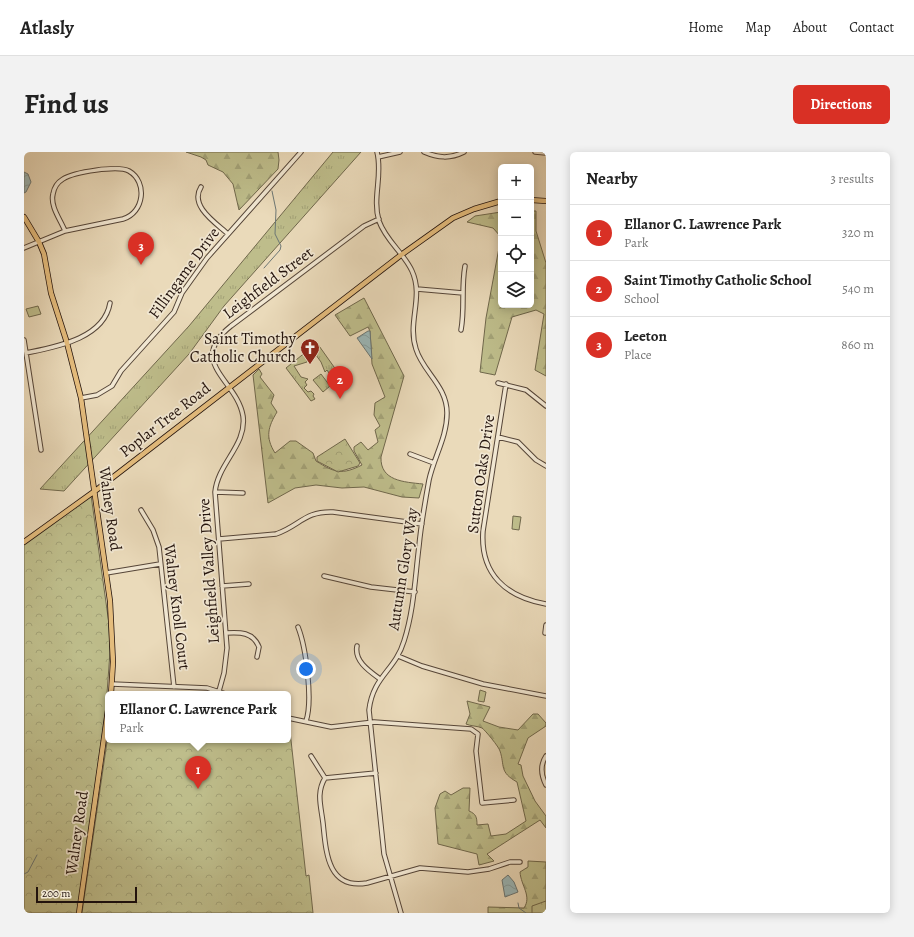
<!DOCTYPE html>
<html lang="en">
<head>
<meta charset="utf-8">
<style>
	:root { --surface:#fff; --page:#f2f2f2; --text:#222; --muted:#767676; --line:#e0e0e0; --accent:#d93025 }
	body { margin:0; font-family:Alegreya,serif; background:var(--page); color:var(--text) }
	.controls { position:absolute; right:12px; top:12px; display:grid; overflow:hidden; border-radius:6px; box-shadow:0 2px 10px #0003 }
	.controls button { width:36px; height:36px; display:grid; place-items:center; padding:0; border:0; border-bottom:1px solid var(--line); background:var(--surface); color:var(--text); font:20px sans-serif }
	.scale { position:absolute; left:12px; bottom:10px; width:101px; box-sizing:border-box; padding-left:4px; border:2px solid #23130d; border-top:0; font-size:11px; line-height:14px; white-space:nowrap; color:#23130d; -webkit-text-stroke:3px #f1e7d2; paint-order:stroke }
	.you { position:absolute; left:282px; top:517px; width:14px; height:14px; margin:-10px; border:3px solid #fff; border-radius:50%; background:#1a73e8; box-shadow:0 0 0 6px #1a73e833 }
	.badge { display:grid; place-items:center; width:26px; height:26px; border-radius:50%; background:var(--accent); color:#fff; font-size:13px; font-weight:700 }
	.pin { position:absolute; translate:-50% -33px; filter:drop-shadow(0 1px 2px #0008) }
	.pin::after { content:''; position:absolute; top:21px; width:14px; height:12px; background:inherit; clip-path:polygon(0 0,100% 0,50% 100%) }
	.popup { position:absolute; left:81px; top:539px; width:186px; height:52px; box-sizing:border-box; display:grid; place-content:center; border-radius:6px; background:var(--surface); filter:drop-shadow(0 1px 3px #0005); font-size:13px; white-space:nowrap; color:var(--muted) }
	.popup b { font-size:15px; color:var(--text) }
	.popup::after { content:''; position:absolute; left:50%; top:100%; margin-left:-8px; border:8px solid transparent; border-top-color:var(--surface) }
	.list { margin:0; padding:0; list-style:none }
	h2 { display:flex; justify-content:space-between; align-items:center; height:52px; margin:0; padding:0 16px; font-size:17px }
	h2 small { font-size:13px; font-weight:400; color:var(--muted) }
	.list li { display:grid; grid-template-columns:26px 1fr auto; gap:12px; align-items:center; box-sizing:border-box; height:56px; padding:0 16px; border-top:1px solid var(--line) }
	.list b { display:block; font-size:15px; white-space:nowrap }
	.list p { margin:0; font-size:13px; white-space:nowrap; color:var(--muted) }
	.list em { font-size:13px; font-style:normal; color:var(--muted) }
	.icon { flex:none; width:22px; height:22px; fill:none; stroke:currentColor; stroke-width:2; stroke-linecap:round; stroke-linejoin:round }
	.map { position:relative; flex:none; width:522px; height:761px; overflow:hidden; border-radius:6px }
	header { display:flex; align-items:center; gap:24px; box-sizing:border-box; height:56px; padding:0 20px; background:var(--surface); border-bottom:1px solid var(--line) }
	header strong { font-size:19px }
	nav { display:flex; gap:22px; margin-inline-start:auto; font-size:14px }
	.intro { display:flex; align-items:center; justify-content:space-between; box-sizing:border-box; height:96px; padding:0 24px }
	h1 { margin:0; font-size:28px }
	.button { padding:10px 18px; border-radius:6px; background:var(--accent); color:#fff; font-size:14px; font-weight:700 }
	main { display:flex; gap:24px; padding:0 24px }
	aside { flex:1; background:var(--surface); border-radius:6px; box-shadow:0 2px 10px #0003 }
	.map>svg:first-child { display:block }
	.grass { fill:url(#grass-tufts); stroke:#70684c }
	.forest { fill:url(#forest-firs); stroke:#70684c }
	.park { fill:url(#park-crowns); stroke:#70684c }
	.pitch { fill:#bebd8b; stroke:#70684c }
	.water { fill:url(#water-waves); stroke:#6b7674 }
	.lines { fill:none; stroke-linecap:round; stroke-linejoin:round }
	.stream { stroke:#6b7674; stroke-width:1 }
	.minor-casing { stroke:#554538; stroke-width:5.5 }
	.major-casing { stroke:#23130d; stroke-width:6 }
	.minor { stroke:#f1e7d2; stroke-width:3.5 }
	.major { stroke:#e5bd7d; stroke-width:4.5 }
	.labels { text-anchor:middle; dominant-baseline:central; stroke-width:3.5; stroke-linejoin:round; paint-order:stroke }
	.street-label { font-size:16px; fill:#23130d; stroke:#f1e7d2 }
	.poi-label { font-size:16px; fill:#23130d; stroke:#f1e7d2; text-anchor:end }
</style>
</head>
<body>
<header>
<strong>Atlasly</strong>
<nav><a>Home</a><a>Map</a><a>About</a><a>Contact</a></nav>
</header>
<div class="intro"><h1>Find us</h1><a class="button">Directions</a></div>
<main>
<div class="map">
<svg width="522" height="761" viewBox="0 0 522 761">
	<defs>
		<pattern id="grass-tufts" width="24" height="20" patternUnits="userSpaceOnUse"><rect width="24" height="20" fill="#bebd8b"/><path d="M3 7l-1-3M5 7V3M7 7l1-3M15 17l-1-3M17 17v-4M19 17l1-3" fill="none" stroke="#a3a277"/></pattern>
		<pattern id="forest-firs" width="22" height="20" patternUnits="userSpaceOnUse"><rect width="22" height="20" fill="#bebd8b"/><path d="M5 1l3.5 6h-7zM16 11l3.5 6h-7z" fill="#a3a277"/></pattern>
		<pattern id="park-crowns" width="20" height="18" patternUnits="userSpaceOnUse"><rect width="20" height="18" fill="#bebd8b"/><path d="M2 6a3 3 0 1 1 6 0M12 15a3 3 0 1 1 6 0" fill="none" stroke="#a3a277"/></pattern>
		<pattern id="water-waves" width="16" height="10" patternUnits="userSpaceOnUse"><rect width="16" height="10" fill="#9bb8b9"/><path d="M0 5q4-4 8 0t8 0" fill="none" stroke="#859d9e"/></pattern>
	</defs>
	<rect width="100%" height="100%" fill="#eadaba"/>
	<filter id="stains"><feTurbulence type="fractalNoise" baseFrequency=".005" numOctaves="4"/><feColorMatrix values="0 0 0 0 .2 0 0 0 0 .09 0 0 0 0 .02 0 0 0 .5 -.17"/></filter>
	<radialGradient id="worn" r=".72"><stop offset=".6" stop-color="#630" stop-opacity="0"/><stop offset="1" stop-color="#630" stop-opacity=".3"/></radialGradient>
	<!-- grass -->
	<path class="grass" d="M309,0H337L200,154L165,202L40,339L16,337L165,174Z
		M293,191L315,222L313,223L309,218L305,221L303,218L301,220L297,210L289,199L283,210L270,214L277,225L284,227L281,230L283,233L280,236L284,240L287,239L290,242L289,244L291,247L287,249L262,216Z
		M297,222L306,234L299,240L289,228Z"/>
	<!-- forest -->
	<path class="forest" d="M162,0H254L255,8L254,17L215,58L209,32L199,20L184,13L182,8L177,5Z
		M507,59H512V79L522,111V224L511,218L520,162L512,158L488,165L471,223L456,220L462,166L477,85L469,76L443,70L451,64L477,60V153H507Z
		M340,146L380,224L357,305C356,329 380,330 399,332L395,346L378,345L340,335L318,336L292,333L271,336L244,351L229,223L235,217L238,222L236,225L250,243L247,251L253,260C244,275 241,285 251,301L266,289H272L289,301L292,309C311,321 318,323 338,313L330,299V295L337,290L344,298L354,290L351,278L356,274L350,263L351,251L361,245L348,212L346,179L344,175L326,184L311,163Z
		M443,549L466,555L459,569L475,575L494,578L509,562H514L522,571V574L504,586L494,612L497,613L499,624L511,649L522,664V676L516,668L463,702L470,709L455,713L453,702L414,692L411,656L416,642L421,639L427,643L439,636H446L445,659C452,662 453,665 453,673L464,672L467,684L482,682L502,669L493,630C475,620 481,614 476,599C475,595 461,578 458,576C454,574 446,574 442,572L446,562Z
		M504,709L522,710V761H464V755L500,756C508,744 497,734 496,720L504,715Z"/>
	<!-- park -->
	<path class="park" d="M321,287L336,311L334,314L314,320L293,309V305Z
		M67,343L85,472L86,500L82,555L54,761H0V392Z
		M265,570L282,724L285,723L289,761H58L84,583V588H264Z
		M522,749V761H508V754Z"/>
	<!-- pitch -->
	<path class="pitch" d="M14,154L17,162L5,165L2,157Z
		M489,364L497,365L495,378L488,377Z
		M456,538L462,540L460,550L454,549Z"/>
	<!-- water -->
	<path class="water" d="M0,20L4,22L7,30L2,40L0,41Z
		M344,179H346L348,207L333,186Z
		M484,723L490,730L494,740L481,745L478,728Z"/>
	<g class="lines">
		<!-- stream -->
		<path class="stream" d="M240,116L256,98L257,94L251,82L252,58L248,39
			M0,722L4,720L13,703
			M494,751L495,756L502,761"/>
		<defs>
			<path id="minor" d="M353,0C359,23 348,46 355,69C362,89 380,101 388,119C400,145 383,170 392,197C399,220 423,234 423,261C423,285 410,305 405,328C401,350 397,372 395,394C391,426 390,458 380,489C371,519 349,524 345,558L360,702L377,761
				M400,0C414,6 426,7 440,0
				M511,0L522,1
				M354,5L376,0
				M177,35C165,54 192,71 204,82
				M0,96L41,79L99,67C120,61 124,30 105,19C94,13 50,20 39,27C34,30 30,36 29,42C26,54 36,67 41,79
				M393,137L439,141
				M437,178C441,156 437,136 441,114
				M0,188L17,298
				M2,201C31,195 80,187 86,151
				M474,231L502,238L522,254
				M482,232L459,379C456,422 482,445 522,452
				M57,246L73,243L88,234L97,219L150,160L158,141L183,106L277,0
				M474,285L494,290L512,308L522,314
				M386,302L410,311
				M191,340L219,341
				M117,358L129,378L135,395L150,535
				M195,387L252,382C276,374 280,359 309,360L398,372
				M82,421L136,412
				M300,424L347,435L391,440
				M198,434L225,432
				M274,475C282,495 289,549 282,569
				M202,481C216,480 229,480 235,495L233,505
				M521,481L522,473
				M333,494C330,509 345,519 356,527
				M374,504L398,514L459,532L522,544
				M88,532L183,536L202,542
				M195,539L200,521L203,496L191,340C194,311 223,293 219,264C213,228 162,210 207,174L340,74L355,67
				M264,566L307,575L350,570L447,577L454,582L452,599L458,651L490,648
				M287,604L301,626L352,621
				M522,604C516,613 517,623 522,633
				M301,626C292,641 297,654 299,671C302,699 303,738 343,731L396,716L444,720L465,717L486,710H496"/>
			<path id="major" d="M507,48L522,49
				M0,65L15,90L20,102L27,141L43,191L57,246L86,449L89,510L87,542
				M0,390L75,336L377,103L429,66L450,57L477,49
				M55,761L84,558"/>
		</defs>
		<!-- minor casing -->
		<use href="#minor" class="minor-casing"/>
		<!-- major casing -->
		<use href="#major" class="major-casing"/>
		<!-- minor -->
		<use href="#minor" class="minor"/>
		<!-- major -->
		<use href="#major" class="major"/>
	</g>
	<!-- icons -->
	<defs>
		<symbol id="church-pin" viewBox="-11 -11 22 30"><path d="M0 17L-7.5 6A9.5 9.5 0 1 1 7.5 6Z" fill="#8f2418" stroke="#f1e7d2"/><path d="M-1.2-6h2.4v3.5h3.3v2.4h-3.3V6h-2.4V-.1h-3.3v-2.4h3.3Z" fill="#fff"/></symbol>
	</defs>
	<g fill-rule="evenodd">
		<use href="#church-pin" x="275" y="185" width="22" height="30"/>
	</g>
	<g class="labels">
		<!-- street labels -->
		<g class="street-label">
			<text transform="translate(160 121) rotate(-54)">Fillingame Drive</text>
			<text transform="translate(244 131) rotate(-37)">Leighfield Street</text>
			<text transform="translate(141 268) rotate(-38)">Poplar Tree Road</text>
			<text transform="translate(457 322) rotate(-82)">Sutton Oaks Drive</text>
			<text transform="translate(86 357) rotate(82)">Walney Road</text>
			<text transform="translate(379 417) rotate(-81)">Autumn Glory Way</text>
			<text transform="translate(185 419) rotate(-94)">Leighfield Valley Drive</text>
			<text transform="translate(153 455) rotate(83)">Walney Knoll Court</text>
			<text transform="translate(53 681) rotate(-82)">Walney Road</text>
		</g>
		<!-- poi labels -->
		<g class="poi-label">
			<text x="272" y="187">Saint Timothy<tspan x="272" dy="18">Catholic Church</tspan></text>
		</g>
	</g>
	<rect width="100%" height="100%" filter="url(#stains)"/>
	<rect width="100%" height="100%" fill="url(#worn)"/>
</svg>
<div class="controls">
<button>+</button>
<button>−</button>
<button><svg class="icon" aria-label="locate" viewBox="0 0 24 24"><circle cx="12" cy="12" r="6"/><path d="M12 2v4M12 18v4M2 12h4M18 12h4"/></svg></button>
<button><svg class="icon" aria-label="layers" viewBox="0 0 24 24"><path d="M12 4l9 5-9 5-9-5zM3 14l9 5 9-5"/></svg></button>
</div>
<div class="scale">200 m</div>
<div class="you"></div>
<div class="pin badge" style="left:174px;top:637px">1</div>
<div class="popup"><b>Ellanor C. Lawrence Park</b>Park</div>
<div class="pin badge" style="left:316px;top:247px">2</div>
<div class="pin badge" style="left:117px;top:113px">3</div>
</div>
<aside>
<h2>Nearby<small>3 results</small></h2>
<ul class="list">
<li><span class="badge">1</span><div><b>Ellanor C. Lawrence Park</b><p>Park</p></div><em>320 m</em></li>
<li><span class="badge">2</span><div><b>Saint Timothy Catholic School</b><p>School</p></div><em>540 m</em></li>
<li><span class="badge">3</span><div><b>Leeton</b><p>Place</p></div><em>860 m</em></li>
</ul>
</aside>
</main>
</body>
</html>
